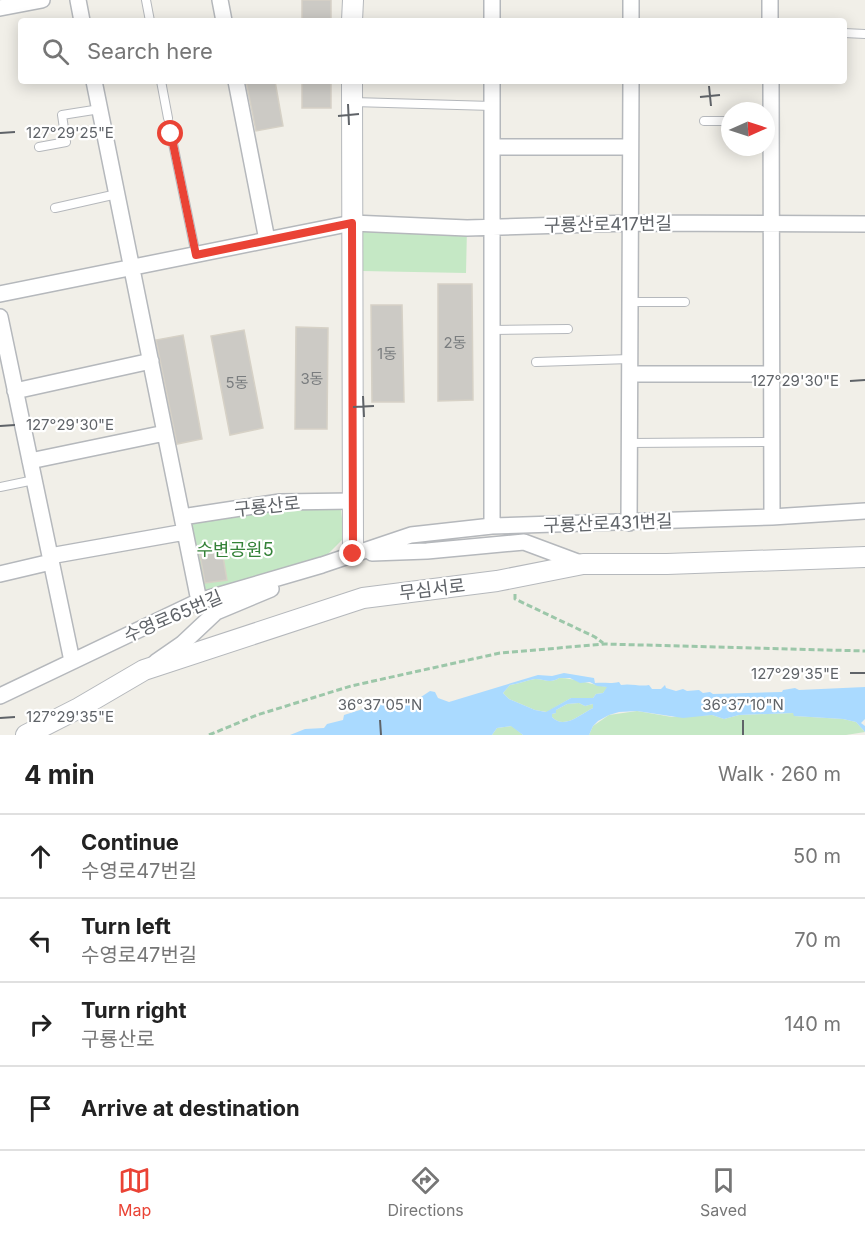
<!DOCTYPE html>
<html lang="en">
<head>
<meta charset="utf-8">
<style>
	:root { --surface:#fff; --page:#f6f6f6; --text:#222; --muted:#767676; --line:#e0e0e0; --accent:#ea4335 }
	body { margin:0; font-family:Inter,"Noto Sans KR",sans-serif; background:var(--page); color:var(--text) }
	.compass { position:absolute; left:721px; top:102px; width:54px; height:54px; border-radius:50%; background:var(--surface); box-shadow:0 3px 15px #0003; rotate:87deg }
	.stop { position:absolute; width:18px; height:18px; margin:-14px; border:4px solid #ea4335; border-radius:50%; background:#fff }
	.stop.end { background:#ea4335; border-color:#fff; box-shadow:0 2px 6px #0008 }
	.list { margin:0; padding:0; list-style:none }
	h2 { display:flex; justify-content:space-between; align-items:center; height:78px; margin:0; padding:0 24px; font-size:26px }
	h2 small { font-size:20px; font-weight:400; color:var(--muted) }
	.list li { display:grid; grid-template-columns:39px 1fr auto; gap:18px; align-items:center; box-sizing:border-box; height:84px; padding:0 24px; border-top:2px solid var(--line) }
	.list b { display:block; font-size:22px; white-space:nowrap }
	.list p { margin:0; font-size:20px; white-space:nowrap; color:var(--muted) }
	.list em { font-size:20px; font-style:normal; color:var(--muted) }
	.icon { flex:none; width:33px; height:33px; fill:none; stroke:currentColor; stroke-width:2; stroke-linecap:round; stroke-linejoin:round }
	.map { position:relative; flex:none; width:865px; height:735px; overflow:hidden }
	.search { position:absolute; background:var(--surface); box-shadow:0 3px 15px #0003; left:18px; right:18px; top:18px; height:66px; display:flex; align-items:center; gap:15px; box-sizing:border-box; padding:0 21px; border-radius:6px; color:var(--muted); font-size:22px }
	.sheet { height:414px; background:var(--surface) }
	nav { display:flex; justify-content:space-around; align-items:center; box-sizing:border-box; height:84px; border-top:2px solid var(--line); background:var(--surface); font-size:16px; color:var(--muted) }
	nav a { display:grid; justify-items:center; gap:3px }
	nav .on { color:var(--accent) }
	.map>svg:first-child { display:block }
	.green { fill:#c5e8c5 }
	.water { fill:#aadaff; fill-rule:evenodd }
	.building { fill:#cccac5; stroke:#d6d1c6; stroke-width:1.5 }
	.lines { fill:none; stroke-linecap:round; stroke-linejoin:round }
	.service-casing { stroke:#b5b8bc; stroke-width:10 }
	.minor-casing { stroke:#b5b8bc; stroke-width:18 }
	.tertiary-casing { stroke:#b5b8bc; stroke-width:22 }
	.path { stroke:#9cc7a9; stroke-width:3; stroke-dasharray:6 3; stroke-linecap:butt }
	.service { stroke:#fff; stroke-width:8 }
	.minor { stroke:#fff; stroke-width:15 }
	.tertiary { stroke:#fff; stroke-width:20 }
	.route { stroke:#ea4335; stroke-width:8 }
	.ticks { fill:none; stroke:#5f6368; stroke-width:2 }
	.labels { text-anchor:middle; dominant-baseline:central; stroke-width:4.5; stroke-linejoin:round; paint-order:stroke }
	.number-label { font-size:15px; fill:#7a7d7f }
	.street-label { font-size:18px; fill:#5f6368; stroke:#fff }
	.park-label { font-size:18px; fill:#348238; stroke:#fff }
	.ticks-label { font-size:15px; text-anchor:middle; fill:#5f6368; stroke:#fff; stroke-width:4.5; stroke-linejoin:round; paint-order:stroke }
</style>
</head>
<body>
<div class="map">
<svg width="865" height="735" viewBox="0 0 865 735">
	<rect width="100%" height="100%" fill="#f1efe8"/>
	<!-- green -->
	<path class="green" d="M362,223L467,228L466,273L362,271Z
		M277,509H341L344,538L328,554L291,570L203,592L191,522Z
		M559,678C576,678 591,685 608,687L603,693L596,694L593,698H571L547,712L535,710L509,699L503,693L510,685C519,684 527,680 535,679C545,679 550,684 559,678Z
		M579,703L585,706L593,704V708C581,714 564,730 552,717V714L556,713V710L567,704Z
		M637,711L672,717L712,715L724,719L739,715L794,713V716L843,719L856,722L865,732L846,735H589L593,726L609,715Z
		M512,726L523,735H492L497,728Z"/>
	<!-- water -->
	<path class="water" d="M564,673L594,678L595,683C604,682 610,684 619,682L621,685C631,683 640,687 649,685L652,689H661L665,685L666,688L676,691L683,689L687,691L699,690L703,693L710,692L713,694L782,692L783,690L795,688L799,690L865,687V719L861,723L865,726V732L856,722L843,719L794,716L793,713L739,715L724,719L712,715L683,718L637,711L619,712L609,715L598,721L593,726L589,735H523L511,726L497,728L492,735H290L305,729L324,728L327,724L343,720L344,715L401,697L418,699L430,691L435,692L438,698L449,702L538,675L552,676ZM559,678H570L580,683L590,682L597,686L607,687L603,693L596,694L593,698H571L546,712L535,710L509,699L503,693L510,685C519,684 527,680 535,679C545,679 550,684 559,678ZM579,703L585,706L593,704V708C581,714 564,730 552,717V714L556,713V710L567,704Z"/>
	<!-- building -->
	<path class="building" d="M302,0H331V21H302Z
		M246,81H275L283,126L256,131Z
		M302,81H331V108H302Z
		M438,284H472L473,400L438,401Z
		M371,305H402L404,402H372Z
		M296,327L328,328L327,429H295Z
		M244,330L263,428L230,435L211,336Z
		M183,335L202,439L177,444L156,340Z
		M221,545L227,580L205,583L199,549Z"/>
	<g class="lines">
		<defs>
			<path id="service" d="M146,0L150,21
				M844,33L865,34
				M161,81L168,118
				M353,102L492,106
				M704,121H730
				M171,134L196,255
				M39,147L66,142L62,115L100,109
				M55,208L117,194
				M630,302H685
				M492,330L568,329
				M536,362L630,359
				M630,443L772,442
				M0,487L34,480"/>
			<path id="minor" d="M78,0L82,21
				M220,0L224,21
				M770,0V21
				M0,8L42,0
				M492,21V0
				M631,21V0
				M94,81L199,601
				M236,81L267,240
				M492,81V526
				M771,81L772,517
				M492,147H630
				M0,294L352,223L467,228L630,223L865,224
				M0,317L72,661
				M630,374H772
				M15,391L151,361
				M30,461L165,433
				M182,517L280,502L353,501
				M629,523L631,81
				M372,553L427,551L524,542L583,564
				M50,556L185,532
				M0,574L51,562
				M156,662L182,644L216,612L271,589
				M0,696L199,601L322,565L411,535L492,526L772,517L865,511"/>
			<path id="tertiary" d="M352,21L353,0
				M352,81L353,554
				M26,735L79,708L144,670L363,598L497,581L583,564H667L865,557"/>
		</defs>
		<!-- service casing -->
		<use href="#service" class="service-casing"/>
		<!-- minor casing -->
		<use href="#minor" class="minor-casing"/>
		<!-- tertiary casing -->
		<use href="#tertiary" class="tertiary-casing"/>
		<!-- path -->
		<path class="path" d="M515,594V599L595,637L603,643
			M209,735L257,715L351,686L500,653L605,644L865,651"/>
		<!-- service -->
		<use href="#service" class="service"/>
		<!-- minor -->
		<use href="#minor" class="minor"/>
		<!-- tertiary -->
		<use href="#tertiary" class="tertiary"/>
	</g>
	<g class="lines">
		<!-- route -->
		<path class="route" d="M171,134L196,255L352,223L353,554"/>
	</g>
	<!-- ticks -->
	<path class="ticks" d="M709,86L711,106M700,97L720,95M348,104L349,125M338,116L359,114M0,133L15,132M850,381L865,380M363,396L364,417M353,407L374,406M0,426L15,425M850,673H865M0,718L15,717M380,720L381,735M743,720V735"/>
	<g class="labels">
		<!-- number labels -->
		<g class="number-label">
			<text x="455" y="342">2동</text>
			<text x="387" y="353">1동</text>
			<text x="312" y="378">3동</text>
			<text x="237" y="382">5동</text>
		</g>
		<!-- street labels -->
		<g class="street-label">
			<text transform="translate(608 224) rotate(-1)">구룡산로417번길</text>
			<text transform="translate(267 506) rotate(-6)">구룡산로</text>
			<text transform="translate(608 523) rotate(-2)">구룡산로431번길</text>
			<text transform="translate(432 589) rotate(-7)">무심서로</text>
			<text transform="translate(173 616) rotate(-23)">수영로65번길</text>
		</g>
		<!-- park labels -->
		<g class="park-label">
			<text x="235" y="549">수변공원5</text>
		</g>
	</g>
	<g class="ticks-label">
		<text x="70" y="138">127°29'25"E</text>
		<text x="795" y="386">127°29'30"E</text>
		<text x="70" y="430">127°29'30"E</text>
		<text x="795" y="679">127°29'35"E</text>
		<text x="380" y="710">36°37'05"N</text>
		<text x="743" y="710">36°37'10"N</text>
		<text x="70" y="722">127°29'35"E</text>
	</g>
</svg>
<svg class="compass" viewBox="-18 -18 36 36"><path d="M0-13l5 13h-10z" fill="#e53935"/><path d="M0 13l5-13h-10z" fill="#767676"/></svg>
<div class="stop" style="left:171px;top:134px"></div>
<div class="stop end" style="left:353px;top:554px"></div>
<div class="search"><svg class="icon" aria-label="search" viewBox="0 0 24 24"><circle cx="10" cy="10" r="6"/><path d="M15 15l6 6"/></svg>Search here</div>
</div>
<section class="sheet">
<h2>4 min<small>Walk · 260 m</small></h2>
<ul class="list">
<li><svg class="icon" aria-label="ahead" viewBox="0 0 24 24"><path d="M12 20V5M6 11l6-6 6 6"/></svg><div><b>Continue</b><p>수영로47번길</p></div><em>50 m</em></li>
<li><svg class="icon" aria-label="left" viewBox="0 0 24 24"><path d="M17 20v-9H6M10 6l-5 5 5 5"/></svg><div><b>Turn left</b><p>수영로47번길</p></div><em>70 m</em></li>
<li><svg class="icon" aria-label="right" viewBox="0 0 24 24"><path d="M7 20v-9h11M14 6l5 5-5 5"/></svg><div><b>Turn right</b><p>구룡산로</p></div><em>140 m</em></li>
<li><svg class="icon" aria-label="arrive" viewBox="0 0 24 24"><path d="M6 21V4h12l-3 4 3 4H6"/></svg><div><b>Arrive at destination</b></div></li>
</ul>
</section>
<nav>
<a class="on"><svg class="icon" aria-label="map" viewBox="0 0 24 24"><path d="M3 6l6-2 6 2 6-2v14l-6 2-6-2-6 2zM9 4v14M15 6v14"/></svg>Map</a>
<a><svg class="icon" aria-label="directions" viewBox="0 0 24 24"><path d="M12 3l9 9-9 9-9-9zM9 14v-3h6M13 9l2 2-2 2"/></svg>Directions</a>
<a><svg class="icon" aria-label="saved" viewBox="0 0 24 24"><path d="M7 4h10v16l-5-4-5 4z"/></svg>Saved</a>
</nav>
</body>
</html>
